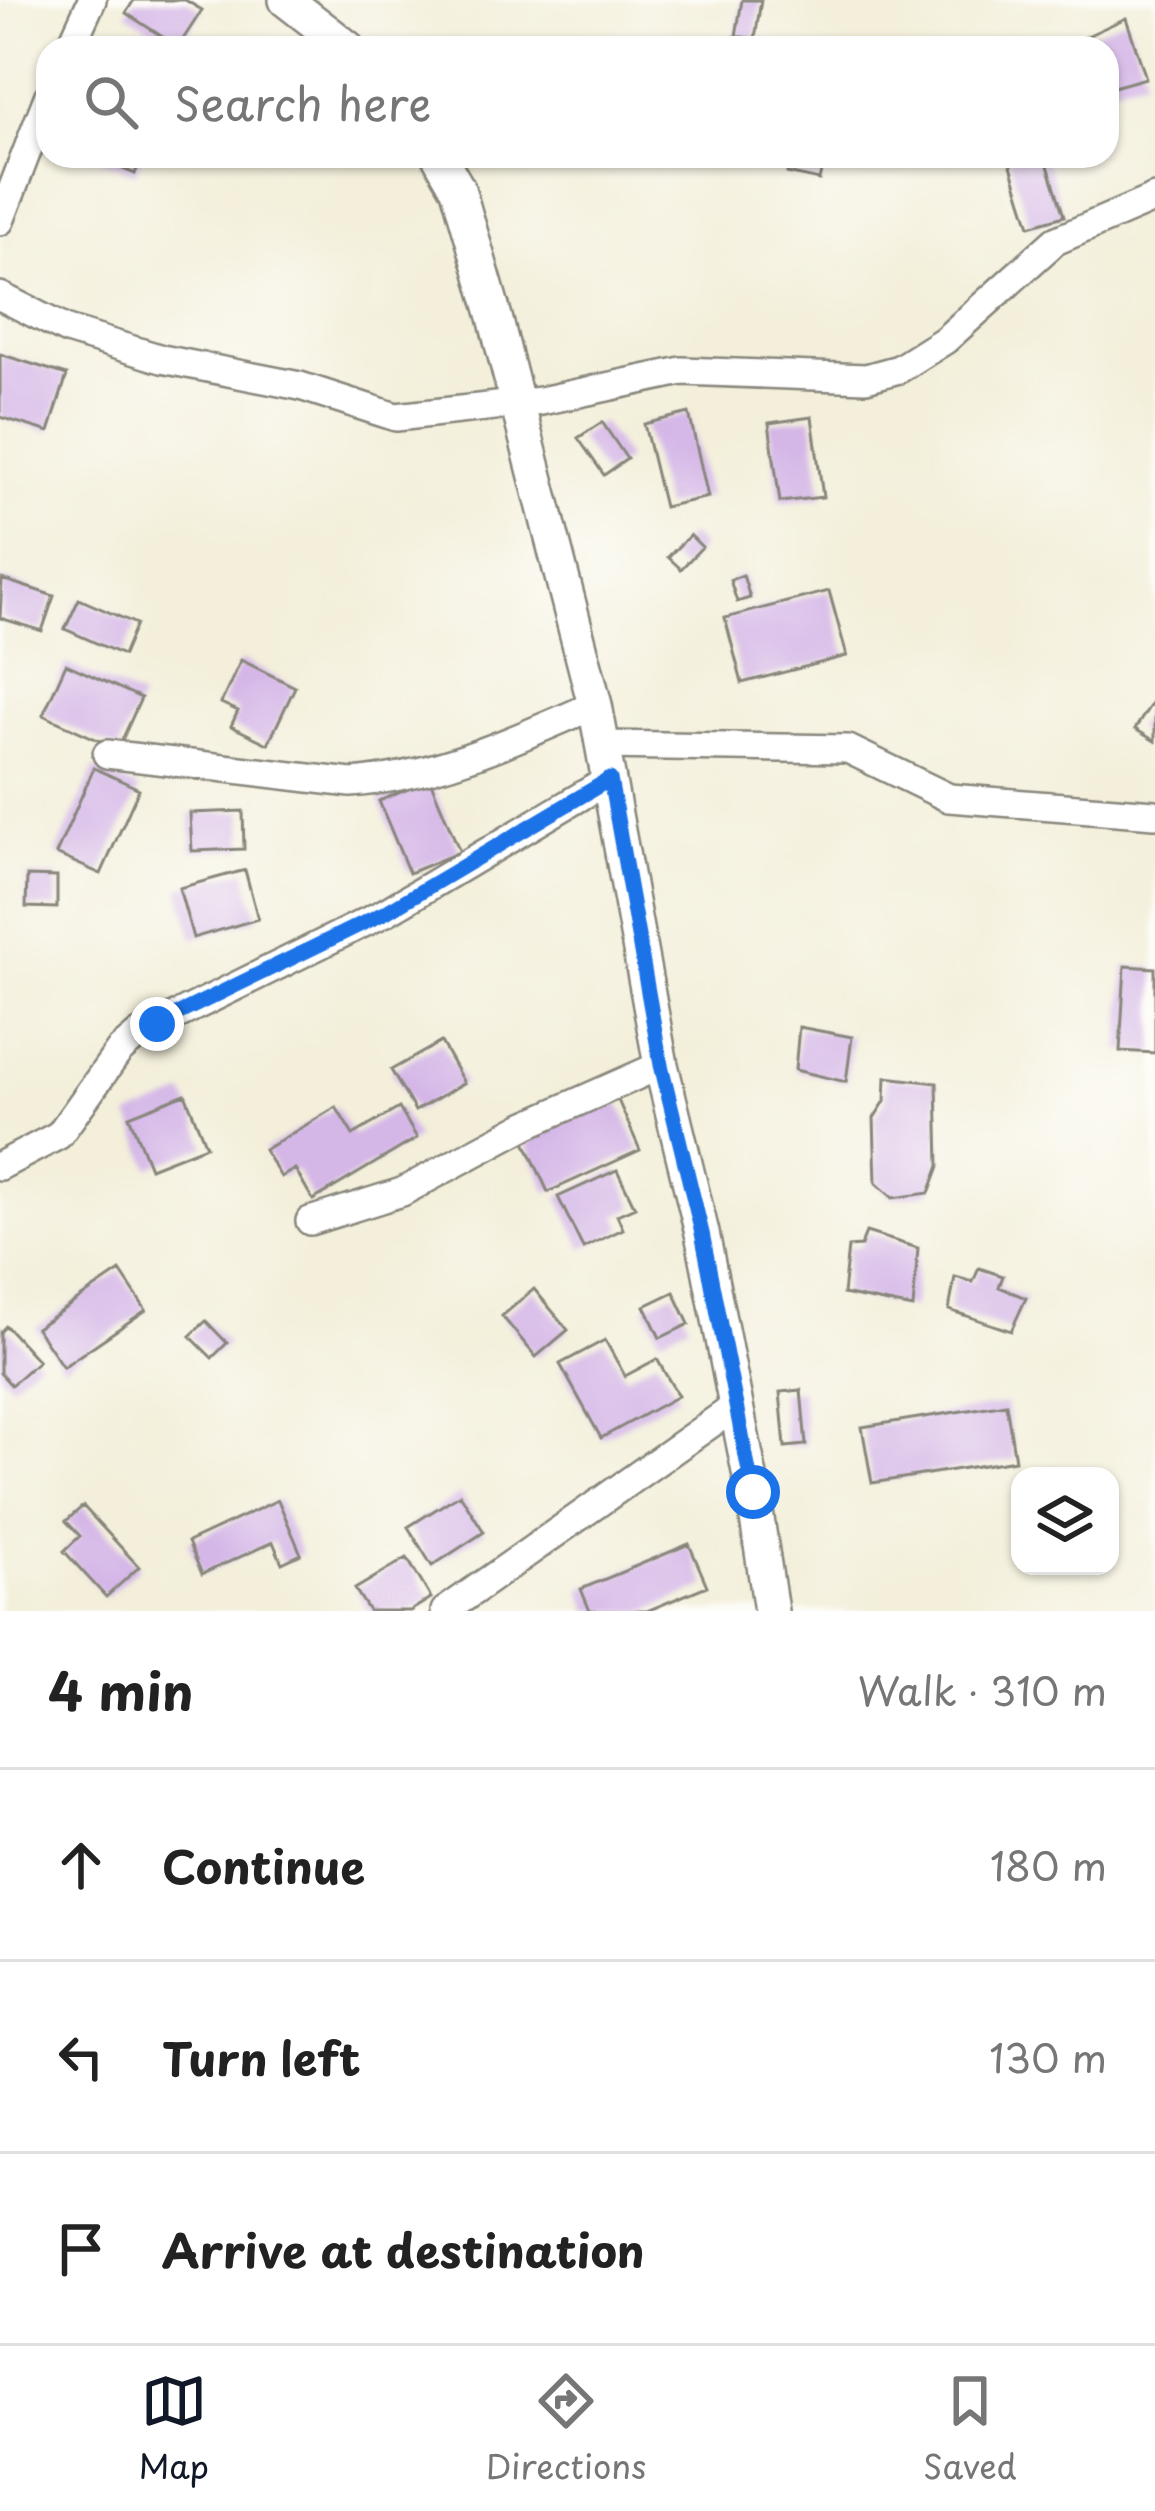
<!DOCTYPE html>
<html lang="en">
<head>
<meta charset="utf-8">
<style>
	:root { --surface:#fff; --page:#f2f2f2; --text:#222; --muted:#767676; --line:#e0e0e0; --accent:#111827 }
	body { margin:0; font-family:"Playpen Sans",sans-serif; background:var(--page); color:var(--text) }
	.controls { position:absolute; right:36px; bottom:36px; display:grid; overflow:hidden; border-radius:24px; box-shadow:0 3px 9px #0004 }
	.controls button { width:108px; height:108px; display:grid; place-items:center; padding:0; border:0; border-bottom:3px solid var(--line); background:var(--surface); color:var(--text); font:60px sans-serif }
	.stop { position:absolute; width:36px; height:36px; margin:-27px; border:9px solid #1a73e8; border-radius:50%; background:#fff }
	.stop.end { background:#1a73e8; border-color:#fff; box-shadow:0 3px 12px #0008 }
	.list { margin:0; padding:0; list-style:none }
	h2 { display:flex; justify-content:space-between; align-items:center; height:156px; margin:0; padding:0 48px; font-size:51px }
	h2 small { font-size:39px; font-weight:400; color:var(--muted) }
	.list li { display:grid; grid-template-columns:78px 1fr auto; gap:36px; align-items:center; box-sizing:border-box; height:192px; padding:0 48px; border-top:3px solid var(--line) }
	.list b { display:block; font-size:45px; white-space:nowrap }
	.list em { font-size:39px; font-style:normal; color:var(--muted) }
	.icon { flex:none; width:66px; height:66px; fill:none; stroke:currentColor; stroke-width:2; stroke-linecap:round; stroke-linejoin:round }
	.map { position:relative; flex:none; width:1155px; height:1611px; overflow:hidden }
	.search { position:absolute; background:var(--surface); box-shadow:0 3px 9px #0004; left:36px; right:36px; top:36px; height:132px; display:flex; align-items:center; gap:30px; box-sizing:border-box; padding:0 42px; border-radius:36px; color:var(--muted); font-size:45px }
	.sheet { height:732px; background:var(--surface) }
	nav { display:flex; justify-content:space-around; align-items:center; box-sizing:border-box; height:168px; border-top:3px solid var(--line); background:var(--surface); font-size:33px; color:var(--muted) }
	nav a { display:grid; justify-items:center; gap:6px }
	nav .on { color:var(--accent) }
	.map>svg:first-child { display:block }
	.building { fill:#d4b6e7 }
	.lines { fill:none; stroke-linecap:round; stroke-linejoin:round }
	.minor-casing { stroke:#88867b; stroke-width:32 }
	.tertiary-casing { stroke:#88867b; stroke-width:38 }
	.minor { stroke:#fff; stroke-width:27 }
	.tertiary { stroke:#fff; stroke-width:33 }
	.route { stroke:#1a73e8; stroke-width:15 }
</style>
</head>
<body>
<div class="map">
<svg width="1155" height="1611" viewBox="0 0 1155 1611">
	<rect width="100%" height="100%" fill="#fdfcf7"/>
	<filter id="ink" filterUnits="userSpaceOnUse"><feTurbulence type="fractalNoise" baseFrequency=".00833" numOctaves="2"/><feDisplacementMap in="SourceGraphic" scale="24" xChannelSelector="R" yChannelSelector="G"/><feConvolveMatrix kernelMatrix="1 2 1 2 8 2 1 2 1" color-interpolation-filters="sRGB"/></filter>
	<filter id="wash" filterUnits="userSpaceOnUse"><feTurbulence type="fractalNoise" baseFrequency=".004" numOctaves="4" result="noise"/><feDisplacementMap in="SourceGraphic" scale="48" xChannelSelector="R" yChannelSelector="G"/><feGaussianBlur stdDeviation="2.7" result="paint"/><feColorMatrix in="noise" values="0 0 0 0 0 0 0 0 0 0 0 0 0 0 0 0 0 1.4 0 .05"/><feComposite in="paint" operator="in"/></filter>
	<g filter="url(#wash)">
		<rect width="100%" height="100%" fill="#f3efda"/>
		<g id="blocks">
			<!-- building -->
			<path class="building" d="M134,0H185L202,10L178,47L126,13Z
				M742,0H761L755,39L736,36Z
				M1126,18L1146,78L1110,88L1107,48H1061Z
				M92,156H142L135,174Z
				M791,156H825L819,180L787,173Z
				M1008,156H1045L1064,216L1030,226Z
				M0,354L67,375L49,432L0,417Z
				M689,413L708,497L664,507L644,424Z
				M812,417L823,497L780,502L769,423Z
				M602,422L627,459L604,475L578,438Z
				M690,535L702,547L681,569L668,557Z
				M743,575L750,598L737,602L730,580Z
				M2,579L54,596L42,631L0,618Z
				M829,591L847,656L742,683L725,618Z
				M79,599L136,624L123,655L65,629Z
				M241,660L295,687L268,744L231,726L238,711L221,703Z
				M66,664L141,698L118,749L43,715Z
				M1155,698V741L1135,729Z
				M94,768L139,789L101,874L56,854Z
				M430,780L460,852L409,873L379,801Z
				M243,811L244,849L192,851L190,813Z
				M245,870L258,919L193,938L179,888Z
				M27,876L57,877V908L26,907Z
				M1125,966L1155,968V1053L1120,1051Z
				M799,1027L852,1037L846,1082L795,1070Z
				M441,1042L464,1083L415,1111L391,1070Z
				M886,1077L937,1083L939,1166L929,1193L893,1198L876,1183L874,1118L885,1101Z
				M185,1094L206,1146L150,1168L129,1116Z
				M617,1098L640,1150L548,1192L524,1140Z
				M336,1107L353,1135L399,1108L417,1138L313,1200L295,1169L281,1177L264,1150Z
				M617,1170L635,1207L617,1215L623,1229L583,1248L558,1197Z
				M866,1232L918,1248L913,1308L843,1294L848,1247L861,1246Z
				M979,1268L1003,1276L999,1287L1026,1298L1011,1331L949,1310L955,1277L973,1282Z
				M120,1271L146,1310L63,1367L36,1328Z
				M534,1289L568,1330L536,1357L502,1316Z
				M674,1292L689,1324L660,1338L645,1306Z
				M206,1321L227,1343L212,1358L190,1336Z
				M6,1326L38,1361L11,1385L0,1373V1332Z
				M605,1340L625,1376L657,1359L678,1396L601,1438L560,1364Z
				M801,1390L806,1445L785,1447L780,1392Z
				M1006,1404L1015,1460L872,1483L862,1427Z
				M460,1494L484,1532L432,1566L408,1527Z
				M278,1500L301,1554L282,1563L273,1542L202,1574L188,1542Z
				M83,1506L139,1567L106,1597L64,1551L80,1536L66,1521Z
				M689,1544L707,1586L647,1611H590L581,1589Z
				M407,1558L431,1598L410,1611H369L355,1589Z"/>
		</g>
	</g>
	<g filter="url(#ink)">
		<use href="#blocks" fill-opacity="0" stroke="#88867b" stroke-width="3"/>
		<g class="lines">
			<defs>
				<path id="minor" d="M70,48L92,0
					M0,221L48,97
					M0,296L67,330L162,359L300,386L396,417L541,401L682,371L866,378L899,369L945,340L1055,241L1155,198
					M603,745L848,749L949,798L1155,814
					M107,754L351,783C439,776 514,740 595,705
					M0,1166L59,1135L119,1051L139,1034L386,912L610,779
					M310,1221L402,1192L526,1125L661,1065
					M445,1611L733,1408"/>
				<path id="tertiary" d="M286,0L348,48
					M439,156L458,189L495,317L595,705L661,1065L702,1233L753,1492L771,1611"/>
			</defs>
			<!-- minor casing -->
			<use href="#minor" class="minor-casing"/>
			<!-- tertiary casing -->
			<use href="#tertiary" class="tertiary-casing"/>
			<!-- minor -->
			<use href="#minor" class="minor"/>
			<!-- tertiary -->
			<use href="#tertiary" class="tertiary"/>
		</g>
	</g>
	<g class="lines" filter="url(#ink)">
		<!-- route -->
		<path class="route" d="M157,1024L386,912L610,779L661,1065L702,1233L753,1492"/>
	</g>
</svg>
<div class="controls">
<button><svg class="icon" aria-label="layers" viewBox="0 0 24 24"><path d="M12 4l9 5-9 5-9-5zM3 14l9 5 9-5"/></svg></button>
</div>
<div class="stop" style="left:753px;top:1492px"></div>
<div class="stop end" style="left:157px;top:1024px"></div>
<div class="search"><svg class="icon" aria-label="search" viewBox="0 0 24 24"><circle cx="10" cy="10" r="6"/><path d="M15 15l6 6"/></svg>Search here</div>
</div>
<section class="sheet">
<h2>4 min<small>Walk · 310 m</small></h2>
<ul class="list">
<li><svg class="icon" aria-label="ahead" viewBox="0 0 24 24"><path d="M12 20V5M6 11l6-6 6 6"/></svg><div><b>Continue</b></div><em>180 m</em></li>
<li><svg class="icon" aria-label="left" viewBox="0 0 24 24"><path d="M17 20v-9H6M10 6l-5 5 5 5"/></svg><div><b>Turn left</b></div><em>130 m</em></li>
<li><svg class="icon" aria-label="arrive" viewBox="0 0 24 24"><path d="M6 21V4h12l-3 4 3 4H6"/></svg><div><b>Arrive at destination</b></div></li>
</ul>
</section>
<nav>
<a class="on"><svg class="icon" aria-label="map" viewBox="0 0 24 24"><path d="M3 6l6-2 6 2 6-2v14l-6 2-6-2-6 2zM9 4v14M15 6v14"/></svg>Map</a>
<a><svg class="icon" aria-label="directions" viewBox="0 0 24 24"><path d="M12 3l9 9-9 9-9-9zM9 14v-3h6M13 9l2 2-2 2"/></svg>Directions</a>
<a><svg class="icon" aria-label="saved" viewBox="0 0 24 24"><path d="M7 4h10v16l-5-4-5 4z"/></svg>Saved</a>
</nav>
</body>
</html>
